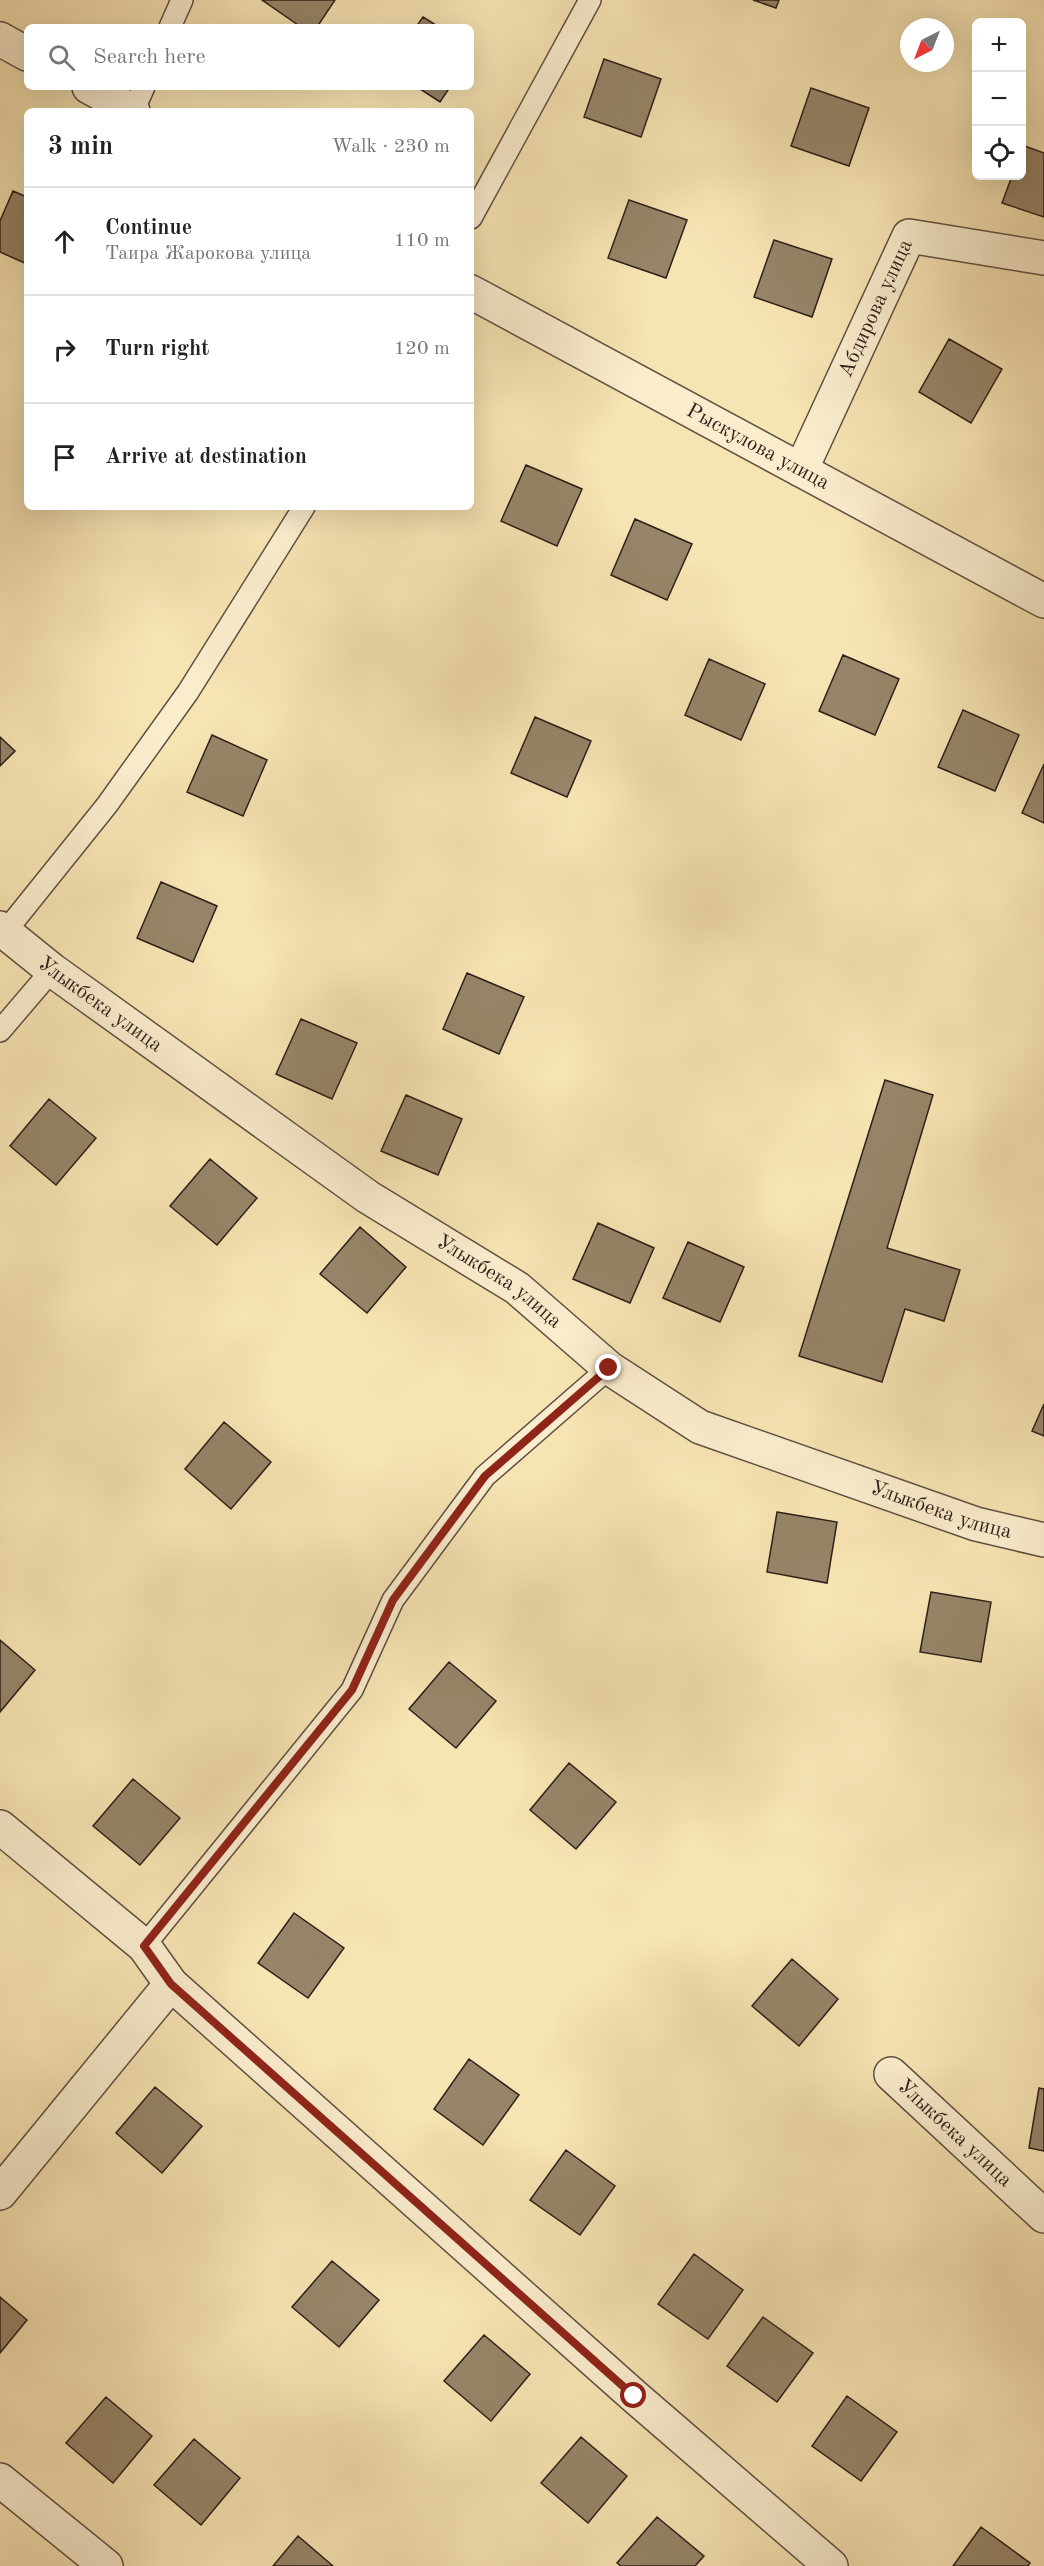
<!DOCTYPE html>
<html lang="en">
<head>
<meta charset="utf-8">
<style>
	:root { --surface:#fff; --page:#f2f2f2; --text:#222; --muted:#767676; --line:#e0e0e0 }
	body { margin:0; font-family:"Old Standard TT",serif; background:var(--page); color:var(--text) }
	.controls { position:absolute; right:18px; top:18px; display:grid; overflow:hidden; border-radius:9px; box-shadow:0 6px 24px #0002 }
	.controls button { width:54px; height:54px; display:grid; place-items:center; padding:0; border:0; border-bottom:2px solid var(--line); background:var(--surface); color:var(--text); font:30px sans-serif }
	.compass { position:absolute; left:900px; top:18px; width:54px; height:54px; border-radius:50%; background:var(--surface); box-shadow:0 6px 24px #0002; rotate:222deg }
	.stop { position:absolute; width:18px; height:18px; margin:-14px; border:4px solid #8f2418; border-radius:50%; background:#fff }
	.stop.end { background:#8f2418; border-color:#fff; box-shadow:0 2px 6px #0008 }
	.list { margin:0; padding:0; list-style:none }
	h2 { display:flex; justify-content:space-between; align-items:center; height:78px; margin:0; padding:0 24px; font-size:26px }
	h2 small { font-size:20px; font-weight:400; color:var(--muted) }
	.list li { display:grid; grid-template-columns:39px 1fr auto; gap:18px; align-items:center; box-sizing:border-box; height:108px; padding:0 24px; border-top:2px solid var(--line) }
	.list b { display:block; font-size:22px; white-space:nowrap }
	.list p { margin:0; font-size:20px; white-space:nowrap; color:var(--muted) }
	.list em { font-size:20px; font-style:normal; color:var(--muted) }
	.icon { flex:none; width:33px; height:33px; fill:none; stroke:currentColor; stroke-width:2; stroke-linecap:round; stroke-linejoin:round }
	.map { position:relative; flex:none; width:1044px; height:2566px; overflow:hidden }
	.search { position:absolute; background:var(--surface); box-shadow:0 6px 24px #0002; left:24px; top:24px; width:450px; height:66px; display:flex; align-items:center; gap:15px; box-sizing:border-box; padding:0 21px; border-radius:9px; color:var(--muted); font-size:22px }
	.panel { position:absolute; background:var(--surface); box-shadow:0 6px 24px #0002; left:24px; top:108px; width:450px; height:402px; border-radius:9px }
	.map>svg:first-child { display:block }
	.building { fill:#968569; stroke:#2c1f19; stroke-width:1.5 }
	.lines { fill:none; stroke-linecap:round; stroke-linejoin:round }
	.lane-casing { stroke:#5f5040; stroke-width:24 }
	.street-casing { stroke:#5f5040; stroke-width:36 }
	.lane { stroke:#faedce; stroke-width:21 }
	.street { stroke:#faedce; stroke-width:33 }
	.route { stroke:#8f2418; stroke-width:8 }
	.labels { text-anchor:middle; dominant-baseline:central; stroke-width:4.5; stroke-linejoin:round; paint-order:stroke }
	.street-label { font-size:21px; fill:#2c1f19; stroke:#faedce }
</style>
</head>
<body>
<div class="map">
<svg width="1044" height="2566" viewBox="0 0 1044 2566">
	<rect width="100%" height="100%" fill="#f7e4b3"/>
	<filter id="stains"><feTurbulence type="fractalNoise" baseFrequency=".00333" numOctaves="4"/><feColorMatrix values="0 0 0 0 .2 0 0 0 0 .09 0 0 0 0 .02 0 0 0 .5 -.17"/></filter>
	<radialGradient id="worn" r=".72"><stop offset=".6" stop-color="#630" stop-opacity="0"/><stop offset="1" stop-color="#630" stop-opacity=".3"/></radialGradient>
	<!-- building -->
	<path class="building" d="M262,0H335L317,27H301Z
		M753,0H779L776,8Z
		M423,17L439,27H416Z
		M604,59L661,79L641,137L584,117Z
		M417,87H450L440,102Z
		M811,88L869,108L849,166L791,146Z
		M1022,145L1044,153V217L1002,203L1012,176H1022Z
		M13,191L27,197V264L0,252V221Z
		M629,200L687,220L666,278L608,258Z
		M774,240L832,259L812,317L754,297Z
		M949,339L1002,369L971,423L919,392Z
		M526,465L582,489L557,546L501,521Z
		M635,519L692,544L667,600L611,575Z
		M843,655L899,679L875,735L819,711Z
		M709,659L765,684L741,740L685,715Z
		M963,710L1019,735L995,791L938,767Z
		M535,717L591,741L567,797L511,773Z
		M212,735L267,760L243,816L187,792Z
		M0,737L15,751L0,766Z
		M1044,764V823L1022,813Z
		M161,882L217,906L193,962L137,938Z
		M467,973L524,997L499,1054L443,1029Z
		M301,1019L357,1043L332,1099L276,1074Z
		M885,1080L933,1095L887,1248L960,1270L944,1321L905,1309L882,1382L799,1356Z
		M406,1095L462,1119L438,1175L381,1151Z
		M49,1099L96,1138L56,1185L10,1146Z
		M210,1159L257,1198L217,1245L170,1206Z
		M598,1223L654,1248L630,1303L573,1279Z
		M360,1227L406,1267L367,1313L320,1274Z
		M688,1242L744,1267L720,1322L663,1298Z
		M1044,1404V1436L1032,1431Z
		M224,1422L271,1462L231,1509L185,1469Z
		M777,1512L837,1522L827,1583L767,1572Z
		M931,1592L991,1602L981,1662L920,1652Z
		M0,1640L35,1670L0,1712Z
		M449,1662L496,1701L456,1748L409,1709Z
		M569,1763L616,1802L576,1849L530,1810Z
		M133,1779L180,1818L140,1865L93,1826Z
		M294,1913L344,1948L308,1998L258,1963Z
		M792,1959L838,1999L799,2046L752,2006Z
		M469,2059L519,2095L483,2145L434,2109Z
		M155,2087L202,2126L162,2173L116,2133Z
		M1039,2088L1044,2089V2151L1029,2148Z
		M566,2150L615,2186L580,2235L530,2200Z
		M694,2254L743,2290L708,2339L658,2304Z
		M332,2261L379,2300L339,2347L292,2307Z
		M0,2297L27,2320L0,2353Z
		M763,2317L813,2353L777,2402L727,2366Z
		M484,2335L530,2374L491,2421L444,2381Z
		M847,2396L897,2432L861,2481L812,2446Z
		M106,2397L152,2436L113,2483L66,2443Z
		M581,2437L627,2476L588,2523L541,2483Z
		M194,2439L240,2478L201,2525L154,2485Z
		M657,2517L704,2556L695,2566H621L617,2563Z
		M981,2527L1030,2563L1028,2566H953Z
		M298,2536L333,2566H273Z"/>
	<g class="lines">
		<defs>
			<path id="lane" d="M170,27L182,0
				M133,111L144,87
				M471,218L590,0
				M5,932L107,805L188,692L304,507
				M0,1031L52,970
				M144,1946L352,1690L393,1600L485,1476L609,1368"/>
			<g id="street">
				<path d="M0,39L27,54"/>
				<path d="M89,87L133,111"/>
				<path id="s1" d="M471,292L1044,601"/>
				<path id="s2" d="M801,470L909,236L1044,258"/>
				<path id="s3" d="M0,928L52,970L368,1197L517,1288L609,1368L700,1427L976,1524L1044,1540"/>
				<path d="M0,1827L144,1946L171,1984L634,2396L831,2566"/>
				<path id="s4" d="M891,2074L1044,2216"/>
				<path d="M0,2193L171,1984"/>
				<path d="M0,2480L106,2566"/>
			</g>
		</defs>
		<!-- lane casing -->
		<use href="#lane" class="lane-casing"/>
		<!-- street casing -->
		<use href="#street" class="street-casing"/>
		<!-- lane -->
		<use href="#lane" class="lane"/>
		<!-- street -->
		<use href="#street" class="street"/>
	</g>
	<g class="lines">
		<!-- route -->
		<path class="route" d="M609,1368L485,1476L393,1600L352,1690L144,1946L171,1984L634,2396"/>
	</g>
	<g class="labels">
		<!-- street labels -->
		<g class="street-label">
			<text stroke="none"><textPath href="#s2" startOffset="178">Абдирова улица</textPath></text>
			<text stroke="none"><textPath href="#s1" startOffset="326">Рыскулова улица</textPath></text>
			<text stroke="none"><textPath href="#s3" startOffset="126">Улыкбека улица</textPath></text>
			<text stroke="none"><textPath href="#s3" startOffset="612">Улыкбека улица</textPath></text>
			<text stroke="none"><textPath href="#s3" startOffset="1116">Улыкбека улица</textPath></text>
			<text stroke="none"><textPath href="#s4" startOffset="87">Улыкбека улица</textPath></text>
		</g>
	</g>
	<rect width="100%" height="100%" filter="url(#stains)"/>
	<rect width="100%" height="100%" fill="url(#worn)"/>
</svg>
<div class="controls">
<button>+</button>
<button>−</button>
<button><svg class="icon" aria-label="locate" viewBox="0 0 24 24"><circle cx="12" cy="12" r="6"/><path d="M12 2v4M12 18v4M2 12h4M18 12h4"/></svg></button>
</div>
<svg class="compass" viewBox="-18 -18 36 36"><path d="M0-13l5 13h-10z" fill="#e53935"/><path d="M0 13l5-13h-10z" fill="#767676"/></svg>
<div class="stop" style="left:634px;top:2396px"></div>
<div class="stop end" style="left:609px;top:1368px"></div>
<div class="search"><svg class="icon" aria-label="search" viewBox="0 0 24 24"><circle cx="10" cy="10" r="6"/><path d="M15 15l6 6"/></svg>Search here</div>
<section class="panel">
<h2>3 min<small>Walk · 230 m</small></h2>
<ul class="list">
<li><svg class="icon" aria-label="ahead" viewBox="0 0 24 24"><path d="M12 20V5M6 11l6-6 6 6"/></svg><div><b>Continue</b><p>Таира Жарокова улица</p></div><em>110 m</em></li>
<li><svg class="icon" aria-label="right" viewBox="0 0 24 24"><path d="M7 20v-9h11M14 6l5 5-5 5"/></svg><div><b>Turn right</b></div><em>120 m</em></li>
<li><svg class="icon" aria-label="arrive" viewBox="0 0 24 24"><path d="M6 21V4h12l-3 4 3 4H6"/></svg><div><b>Arrive at destination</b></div></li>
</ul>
</section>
</div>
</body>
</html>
